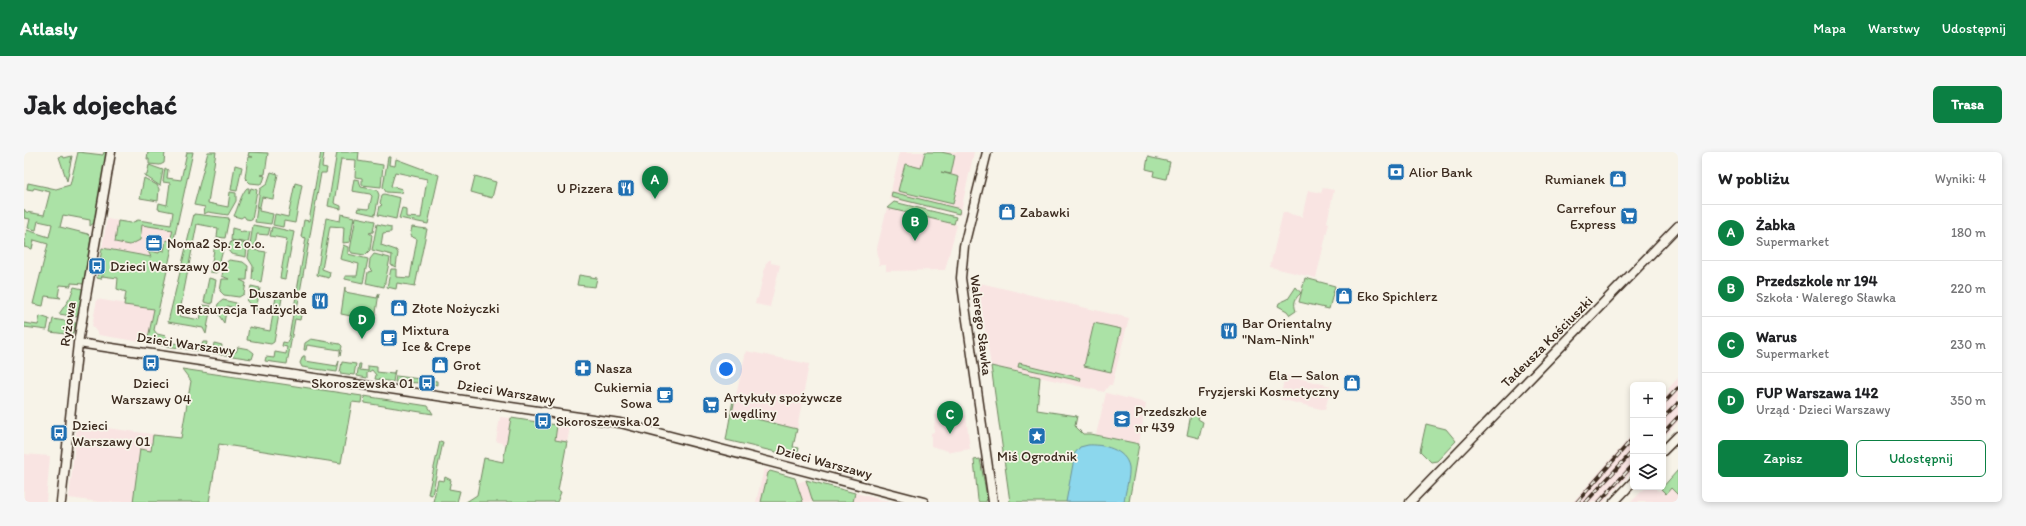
<!DOCTYPE html>
<html lang="pl">
<head>
<meta charset="utf-8">
<style>
	:root { --surface:#fff; --page:#f6f6f6; --text:#202124; --muted:#757577; --line:#e0e0e0; --accent:#0b8043 }
	body { margin:0; font-family:Itim,sans-serif; background:var(--page); color:var(--text) }
	.controls { position:absolute; right:12px; bottom:12px; display:grid; overflow:hidden; border-radius:6px; box-shadow:0 2px 6px #0003 }
	.controls button { width:36px; height:36px; display:grid; place-items:center; padding:0; border:0; border-bottom:1px solid var(--line); background:var(--surface); color:var(--text); font:20px sans-serif }
	.you { position:absolute; left:702px; top:217px; width:14px; height:14px; margin:-10px; border:3px solid #fff; border-radius:50%; background:#1a73e8; box-shadow:0 0 0 6px #1a73e833 }
	.badge { display:grid; place-items:center; width:26px; height:26px; border-radius:50%; background:var(--accent); color:#fff; font-size:13px; font-weight:700 }
	.pin { position:absolute; translate:-50% -33px; filter:drop-shadow(0 1px 2px #0008) }
	.pin::after { content:''; position:absolute; top:21px; width:14px; height:12px; background:inherit; clip-path:polygon(0 0,100% 0,50% 100%) }
	.list { margin:0; padding:0; list-style:none }
	h2 { display:flex; justify-content:space-between; align-items:center; height:52px; margin:0; padding:0 16px; font-size:17px }
	h2 small { font-size:13px; font-weight:400; color:var(--muted) }
	.list li { display:grid; grid-template-columns:26px 1fr auto; gap:12px; align-items:center; box-sizing:border-box; height:56px; padding:0 16px; border-top:1px solid var(--line) }
	.list b { display:block; font-size:15px; white-space:nowrap }
	.list p { margin:0; font-size:13px; white-space:nowrap; color:var(--muted) }
	.list em { font-size:13px; font-style:normal; color:var(--muted) }
	.actions { display:flex; gap:8px; padding:12px 16px }
	.actions a { flex:1; padding:9px 0; border:1px solid var(--accent); border-radius:6px; text-align:center; font-size:14px; color:var(--accent) }
	.actions .main { background:var(--accent); color:#fff }
	.icon { flex:none; width:22px; height:22px; fill:none; stroke:currentColor; stroke-width:2; stroke-linecap:round; stroke-linejoin:round }
	.map { position:relative; flex:none; width:1654px; height:350px; overflow:hidden; border-radius:6px }
	header { display:flex; align-items:center; gap:24px; box-sizing:border-box; height:56px; padding:0 20px; background:var(--accent); color:#fff }
	header strong { font-size:19px }
	nav { display:flex; gap:22px; margin-inline-start:auto; font-size:14px }
	.intro { display:flex; align-items:center; justify-content:space-between; box-sizing:border-box; height:96px; padding:0 24px }
	h1 { margin:0; font-size:28px }
	.button { padding:10px 18px; border-radius:6px; background:var(--accent); color:#fff; font-size:14px; font-weight:700 }
	main { display:flex; gap:24px; padding:0 24px }
	aside { flex:1; background:var(--surface); border-radius:6px; box-shadow:0 2px 6px #0003 }
	.map>svg:first-child { display:block }
	.built { fill:#f9e4e2 }
	.green { fill:#abe2a6; stroke:#738662 }
	.water { fill:#8cd7ed; stroke:#6c929a }
	.lines { fill:none; stroke-linecap:round; stroke-linejoin:round }
	.tertiary-casing { stroke:#3b2a1e; stroke-width:11 }
	.tertiary { stroke:#f7f3e8; stroke-width:8 }
	.rail-casing { stroke:#3b2a1e; stroke-width:3.5 }
	.rail { stroke:#f7f3e8; stroke-width:2; stroke-dasharray:6; stroke-linecap:butt }
	.labels { text-anchor:middle; dominant-baseline:central; stroke-width:3.5; stroke-linejoin:round; paint-order:stroke }
	.poi-label { font-size:14px; fill:#3b2a1e; stroke:#f7f3e8; text-anchor:start }
	.street-label { font-size:14px; fill:#3b2a1e; stroke:#f7f3e8 }
</style>
</head>
<body>
<header>
<strong>Atlasly</strong>
<nav><a>Mapa</a><a>Warstwy</a><a>Udostępnij</a></nav>
</header>
<div class="intro"><h1>Jak dojechać</h1><a class="button">Trasa</a></div>
<main>
<div class="map">
<svg width="1654" height="350" viewBox="0 0 1654 350">
	<rect width="100%" height="100%" fill="#f7f3e8"/>
	<filter id="ink" filterUnits="userSpaceOnUse"><feTurbulence type="fractalNoise" baseFrequency=".025" numOctaves="2"/><feDisplacementMap in="SourceGraphic" scale="8" xChannelSelector="R" yChannelSelector="G"/><feConvolveMatrix kernelMatrix="1 2 1 2 8 2 1 2 1" color-interpolation-filters="sRGB"/></filter>
	<g filter="url(#ink)">
		<!-- built -->
		<path class="built" d="M876,0H950L936,63L865,47Z
			M1299,36L1310,38L1303,70L1305,71L1292,126L1246,115L1259,60L1278,65L1284,38L1297,41Z
			M863,56L933,73L921,118L862,119V113H855L853,96Z
			M83,67L149,78L142,107L78,96Z
			M745,108H747V111L756,113L746,155L731,152L732,147L734,146L742,111Z
			M956,131L1105,166L1088,233H1085L1080,240L967,214L954,133Z
			M73,147L131,157L123,191L75,183L68,174Z
			M722,199L785,212L773,277L708,261Z
			M1261,223L1307,234L1301,258L1256,247Z
			M1654,226V270L1639,286V248L1646,239L1644,237Z
			M1082,241L1122,251L1115,292L1072,283Z
			M911,263H942L946,297L927,300L907,294V281L910,280Z
			M476,265L487,266L482,293L472,289Z
			M53,272L157,286L185,350H75L45,346Z
			M533,273L546,275L543,290L531,288Z
			M1609,282V319L1580,350H1549Z
			M0,302L26,304L22,350H0Z
			M740,317L771,326L773,331L782,328L866,350H732Z
			M1622,335H1629L1634,339L1637,337L1642,341L1647,336L1654,343V350H1607Z"/>
		<!-- green -->
		<path class="green" d="M54,0L79,3L80,0H83L71,70L66,74V68L39,63L36,75L64,82L67,85L60,132L47,131V134L36,133L34,144L37,146L21,144L19,154L9,152L24,92L10,88L8,97L0,95L3,78L25,85L28,72L14,69L12,78L4,76L6,67L0,66V57L2,60L20,63L26,40L10,36L9,38L3,37L4,31L32,37L46,33Z
			M124,0H141L140,11L136,13L125,12V7H123Z
			M163,0H169L130,178L133,182L142,184V190L177,195L179,190H183L182,195L189,197L190,191L198,193L197,198L212,200L214,195L225,197L230,201L228,207L123,191L130,157L100,153L102,140L93,137L94,126L78,124L77,127L73,126L78,96L127,105L124,99L126,88H128L126,99L135,101L136,98L140,99L142,88L146,89L149,78L118,73L116,88L106,93L91,90L94,69L107,71L114,68L147,73L149,60L134,57L135,51L143,53L146,31L139,30L141,16L144,18L143,26L157,28Z
			M184,0H192L184,51L204,55L206,40L212,41V49L204,63L184,60L180,62L181,55L170,53Z
			M225,0L244,1L241,22L237,23L241,24L239,30L236,32L226,31L221,26L224,5H229L224,4Z
			M297,0H300L298,15L303,16L302,21H297L273,157L278,158L276,168L271,167L263,212L241,209L242,205L250,206L251,200L262,202L263,195L258,194L259,190L264,191L282,86L277,85L280,68L285,69Z
			M313,0H335L334,9L359,13L357,35L338,33V26L331,25L332,8L317,7L310,51L317,54V57L304,54Z
			M901,0H917L931,3L927,22L917,20L935,25L929,52L874,39L881,12L897,16Z
			M39,4L40,6L48,4L43,29L35,5Z
			M364,5H366L365,13L371,14L372,7L415,23L404,72L375,66L378,56L382,57V65L397,66L403,27L371,20L367,34L378,37L377,41L362,40L359,35Z
			M1124,5L1146,10L1142,27L1129,24L1130,19L1122,17Z
			M125,13L139,18L136,34L120,23H123Z
			M211,13L218,15L213,39L207,38Z
			M247,20L254,22L249,47L238,45L235,59L249,62L247,72L231,70L236,37L243,32Z
			M451,24L472,30L468,46L447,40Z
			M120,26L133,33L135,37L134,49L116,46Z
			M330,27L335,28L337,35L353,38L355,43L351,63L333,59L334,56L345,57L348,44L346,42L328,39Z
			M271,31L278,33L271,71L260,69L259,75L249,73L251,62L264,65Z
			M223,36H225V41L227,36L233,38L228,68L222,67L220,64L217,66L210,64C213,58 218,40 223,36Z
			M868,40L936,57L935,62L867,45Z
			M360,42L376,46L372,67L354,63L356,54L358,53L356,51L358,43Z
			M870,50L932,65L930,72L863,56Z
			M170,62L205,66L201,86L193,85L194,76L173,72L155,164L176,168L179,153L187,154L182,182L179,176L144,170Z
			M317,62L330,65L326,90L319,91L320,75L306,74L298,117L306,120L305,126L293,123L302,66L316,69Z
			M332,65L351,69L349,80L345,81L348,83L346,98L341,103L328,101L326,98Z
			M353,72L367,75V80L359,81L357,93L372,98L374,101L372,115L367,113L368,103L348,98Z
			M229,73L246,76L244,83L233,82L230,98L242,100L237,130L228,127L229,114L224,106Z
			M248,75L270,80L261,127L256,126L263,87L246,84Z
			M388,75L403,77L391,134L373,131L372,137L363,135L367,117H372V125L386,126L393,87L386,84Z
			M208,76L215,78L217,80L219,79L226,80L224,91L207,88Z
			M192,87L201,90L193,121L186,120Z
			M207,89L223,92L222,105L207,102L204,98Z
			M319,93L324,95V102L344,107L339,131L321,127V124H333L335,112L316,107Z
			M350,102L366,106L360,135L342,131L344,120L348,119L345,116L346,107Z
			M205,108L219,110L224,114L223,128H216L222,131L220,142L215,145L200,143L196,139L198,127H205L198,124L200,112Z
			M555,123L573,126L571,135L553,133Z
			M185,126L192,128L188,152L180,150Z
			M1281,126L1311,134L1305,157L1275,150Z
			M227,134L236,136L232,159L222,148L225,146Z
			M50,135L59,137L54,165L35,162L46,146Z
			M321,135V140L353,146L355,141L351,167L336,166L335,164L332,165L317,162Z
			M1272,135L1277,141C1271,146 1269,151 1272,159L1266,163L1263,159L1254,154L1255,151L1264,147Z
			M252,145L258,146L250,190L247,192L223,188L225,175L246,179Z
			M199,148L212,151V156L203,154L200,171L192,159L194,152Z
			M16,164L25,167L23,178L0,175V171L14,173Z
			M29,167L52,171L49,181L46,183L44,180L42,182L26,180Z
			M1070,171L1097,177L1087,220L1060,214Z
			M287,187L316,192L318,194L316,204V198L283,193L282,198H280L281,191Z
			M279,204H281V209L313,214L315,209L313,220L278,215L276,211Z
			M318,210L332,212L330,223L316,221Z
			M995,211L1057,226L1056,229L994,215Z
			M335,212H337L336,218L344,219V214L353,215V220L369,222L371,218L369,230L351,227L352,223L348,218L343,221V226L333,224Z
			M967,214L1016,225L1013,258L1053,264L1051,274L1059,282H1067L1115,292L1105,350H986Z
			M158,217L338,244L337,251L328,250L317,311L195,292L185,350H109L116,297L127,299L129,283L157,286L167,229Z
			M372,224L413,229V233L399,229V231L371,230Z
			M340,244L404,254L409,262L341,251Z
			M711,247L708,261L773,277L769,295L775,296L773,305L702,288L709,248Z
			M1167,262L1175,263L1174,267L1179,270L1175,286L1163,283Z
			M487,266L533,273L531,288L543,290L534,338L537,340L533,350H442L453,343L460,306L479,310Z
			M1402,272L1422,277L1432,289L1413,309L1407,310L1396,299Z
			M416,289L419,290L408,343L404,342Z
			M956,307L963,345L962,350H955L954,348L950,308Z
			M1654,318V343L1647,336L1642,342L1637,337Z
			M746,319L771,326L779,350H737L744,321Z
			M421,325L427,328L425,337L436,339L433,350H409L414,328L420,329Z
			M782,328L831,341L829,350H789Z"/>
		<!-- water -->
		<path class="water" d="M1064,293C1078,292 1102,297 1105,315C1106,326 1101,340 1100,350H1042L1051,301L1056,295Z"/>
		<g class="lines">
			<defs>
				<path id="tertiary" d="M963,0L940,94L937,126L969,350
					M54,191L596,271L900,350
					M1639,299L1654,284
					M37,350L54,191L87,0
					M1386,350L1654,74
					M1590,350L1609,330"/>
			</defs>
			<!-- tertiary casing -->
			<use href="#tertiary" class="tertiary-casing"/>
			<!-- tertiary -->
			<use href="#tertiary" class="tertiary"/>
			<defs>
				<path id="rail" d="M1639,252L1654,236
					M1639,266L1654,251
					M1639,281L1654,265
					M1553,350L1609,286
					M1562,350L1609,299
					M1575,350L1609,313"/>
			</defs>
			<!-- rail casing -->
			<use href="#rail" class="rail-casing"/>
			<!-- rail -->
			<use href="#rail" class="rail"/>
		</g>
	</g>
	<!-- icons -->
	<defs>
		<symbol id="bank-square" viewBox="-11 -11 22 22"><rect x="-9" y="-9" width="18" height="18" rx="4" fill="#1f6fb2" stroke="#f7f3e8"/><path d="M-6-4H6V4H-6ZM0-2.3a2.3 2.3 0 1 0 0 4.6a2.3 2.3 0 1 0 0-4.6Z" fill="#fff"/></symbol>
		<symbol id="shop-square" viewBox="-11 -11 22 22"><rect x="-9" y="-9" width="18" height="18" rx="4" fill="#1f6fb2" stroke="#f7f3e8"/><path d="M-5-2.5h2.3a2.7 3.5 0 0 1 5.4 0H5L5.5 6h-11ZM-1.5-2.5h3a1.5 2.3 0 0 0-3 0Z" fill="#fff"/></symbol>
		<symbol id="restaurant-square" viewBox="-11 -11 22 22"><rect x="-9" y="-9" width="18" height="18" rx="4" fill="#1f6fb2" stroke="#f7f3e8"/><path d="M-5-6h1v4h1v-4h1v4h1v-4h1v5L-1.5 .5V6h-2V.5L-5-1ZM5-6V6H3V1.5H1.5Q1.5-4 5-6Z" fill="#fff"/></symbol>
		<symbol id="supermarket-square" viewBox="-11 -11 22 22"><rect x="-9" y="-9" width="18" height="18" rx="4" fill="#1f6fb2" stroke="#f7f3e8"/><path d="M-6-5.5h2.5l.6 2H6L4.5 2H-2.5L-4.4-4H-6ZM-1.5 3.2a1.3 1.3 0 1 0 .1 0ZM3 3.2a1.3 1.3 0 1 0 .1 0Z" fill="#fff"/></symbol>
		<symbol id="office-square" viewBox="-11 -11 22 22"><rect x="-9" y="-9" width="18" height="18" rx="4" fill="#1f6fb2" stroke="#f7f3e8"/><path d="M-6-3h4V-5.5h4V-3h4V5H-6ZM-1-4.5V-3h2v-1.5ZM-6 0V1H6V0Z" fill="#fff"/></symbol>
		<symbol id="bus-square" viewBox="-11 -11 22 22"><rect x="-9" y="-9" width="18" height="18" rx="4" fill="#1f6fb2" stroke="#f7f3e8"/><path d="M-5-6H5V4H4V6H2V4H-2V6H-4V4H-5ZM-3.5-4V0h7V-4ZM-3.5 1.2v1.5H-2V1.2ZM2 1.2v1.5H3.5V1.2Z" fill="#fff"/></symbol>
		<symbol id="cafe-square" viewBox="-11 -11 22 22"><rect x="-9" y="-9" width="18" height="18" rx="4" fill="#1f6fb2" stroke="#f7f3e8"/><path d="M-5.5-4.5H6V0H3Q3 3.5 0 3.5H-2.5Q-5.5 3.5-5.5 0ZM3-3.2v2h1.7v-2ZM-6 4.5H4V6H-6Z" fill="#fff"/></symbol>
		<symbol id="pharmacy-square" viewBox="-11 -11 22 22"><rect x="-9" y="-9" width="18" height="18" rx="4" fill="#1f6fb2" stroke="#f7f3e8"/><path d="M-2-6h4v4h4v4h-4v4h-4v-4h-4v-4h4Z" fill="#fff"/></symbol>
		<symbol id="school-square" viewBox="-11 -11 22 22"><rect x="-9" y="-9" width="18" height="18" rx="4" fill="#1f6fb2" stroke="#f7f3e8"/><path d="M0-5L7-2L0 1L-7-2ZM-4 1L0 2.5L4 1V4Q0 6-4 4Z" fill="#fff"/></symbol>
		<symbol id="sight-square" viewBox="-11 -11 22 22"><rect x="-9" y="-9" width="18" height="18" rx="4" fill="#1f6fb2" stroke="#f7f3e8"/><path d="M0-6L1.8-2.2L6-1.7L2.9 1.2L3.7 5.4L0 3.3L-3.7 5.4L-2.9 1.2L-6-1.7L-1.8-2.2Z" fill="#fff"/></symbol>
	</defs>
	<g fill-rule="evenodd">
		<use href="#bank-square" x="1362" y="10" width="20" height="20"/>
		<use href="#shop-square" x="1584" y="17" width="20" height="20"/>
		<use href="#restaurant-square" x="592" y="26" width="20" height="20"/>
		<use href="#shop-square" x="973" y="50" width="20" height="20"/>
		<use href="#supermarket-square" x="1595" y="54" width="20" height="20"/>
		<use href="#office-square" x="120" y="81" width="20" height="20"/>
		<use href="#bus-square" x="63" y="104" width="20" height="20"/>
		<use href="#shop-square" x="1310" y="134" width="20" height="20"/>
		<use href="#restaurant-square" x="286" y="139" width="20" height="20"/>
		<use href="#shop-square" x="365" y="146" width="20" height="20"/>
		<use href="#restaurant-square" x="1195" y="169" width="20" height="20"/>
		<use href="#cafe-square" x="355" y="176" width="20" height="20"/>
		<use href="#bus-square" x="117" y="201" width="20" height="20"/>
		<use href="#shop-square" x="406" y="203" width="20" height="20"/>
		<use href="#pharmacy-square" x="549" y="206" width="20" height="20"/>
		<use href="#bus-square" x="393" y="221" width="20" height="20"/>
		<use href="#shop-square" x="1318" y="221" width="20" height="20"/>
		<use href="#cafe-square" x="631" y="233" width="20" height="20"/>
		<use href="#supermarket-square" x="677" y="243" width="20" height="20"/>
		<use href="#school-square" x="1088" y="257" width="20" height="20"/>
		<use href="#bus-square" x="509" y="259" width="20" height="20"/>
		<use href="#bus-square" x="25" y="271" width="20" height="20"/>
		<use href="#sight-square" x="1003" y="274" width="20" height="20"/>
	</g>
	<g class="labels">
		<!-- poi labels -->
		<g class="poi-label">
			<text x="1385" y="20">Alior Bank</text>
			<text x="1581" y="27" text-anchor="end">Rumianek</text>
			<text x="589" y="36" text-anchor="end">U Pizzera</text>
			<text x="1592" y="56" text-anchor="end">Carrefour<tspan x="1592" dy="16">Express</tspan></text>
			<text x="996" y="60">Zabawki</text>
			<text x="143" y="91">Noma2 Sp. z o.o.</text>
			<text x="86" y="114">Dzieci Warszawy 02</text>
			<text x="283" y="141" text-anchor="end">Duszanbe<tspan x="283" dy="16">Restauracja Tadżycka</tspan></text>
			<text x="1333" y="144">Eko Spichlerz</text>
			<text x="388" y="156">Złote Nożyczki</text>
			<text x="1218" y="171">Bar Orientalny<tspan x="1218" dy="16">"Nam-Ninh"</tspan></text>
			<text x="378" y="178">Mixtura<tspan x="378" dy="16">Ice &amp; Crepe</tspan></text>
			<text x="429" y="213">Grot</text>
			<text x="572" y="216">Nasza</text>
			<text x="1315" y="223" text-anchor="end">Ela — Salon<tspan x="1315" dy="16">Fryzjerski Kosmetyczny</tspan></text>
			<text x="127" y="231" text-anchor="middle">Dzieci<tspan x="127" dy="16">Warszawy 04</tspan></text>
			<text x="390" y="231" text-anchor="end">Skoroszewska 01</text>
			<text x="628" y="235" text-anchor="end">Cukiernia<tspan x="628" dy="16">Sowa</tspan></text>
			<text x="700" y="245">Artykuły spożywcze<tspan x="700" dy="16">i wędliny</tspan></text>
			<text x="1111" y="259">Przedszkole<tspan x="1111" dy="16">nr 439</tspan></text>
			<text x="532" y="269">Skoroszewska 02</text>
			<text x="48" y="273">Dzieci<tspan x="48" dy="16">Warszawy 01</tspan></text>
			<text x="1013" y="304" text-anchor="middle">Miś Ogrodnik</text>
		</g>
		<!-- street labels -->
		<g class="street-label">
			<text transform="translate(44 172) rotate(-82)">Ryżowa</text>
			<text transform="translate(957 173) rotate(83)">Walerego Sławka</text>
			<text transform="translate(1523 190) rotate(-45)">Tadeusza Kościuszki</text>
			<text transform="translate(162 192) rotate(8)">Dzieci Warszawy</text>
			<text transform="translate(482 240) rotate(9)">Dzieci Warszawy</text>
			<text transform="translate(800 310) rotate(15)">Dzieci Warszawy</text>
		</g>
	</g>
</svg>
<div class="controls">
<button>+</button>
<button>−</button>
<button><svg class="icon" aria-label="layers" viewBox="0 0 24 24"><path d="M12 4l9 5-9 5-9-5zM3 14l9 5 9-5"/></svg></button>
</div>
<div class="you"></div>
<div class="pin badge" style="left:631px;top:47px">A</div>
<div class="pin badge" style="left:891px;top:89px">B</div>
<div class="pin badge" style="left:926px;top:282px">C</div>
<div class="pin badge" style="left:338px;top:187px">D</div>
</div>
<aside>
<h2>W pobliżu<small>Wyniki: 4</small></h2>
<ul class="list">
<li><span class="badge">A</span><div><b>Żabka</b><p>Supermarket</p></div><em>180 m</em></li>
<li><span class="badge">B</span><div><b>Przedszkole nr 194</b><p>Szkoła · Walerego Sławka</p></div><em>220 m</em></li>
<li><span class="badge">C</span><div><b>Warus</b><p>Supermarket</p></div><em>230 m</em></li>
<li><span class="badge">D</span><div><b>FUP Warszawa 142</b><p>Urząd · Dzieci Warszawy</p></div><em>350 m</em></li>
</ul>
<div class="actions"><a class="main">Zapisz</a><a>Udostępnij</a></div>
</aside>
</main>
</body>
</html>
